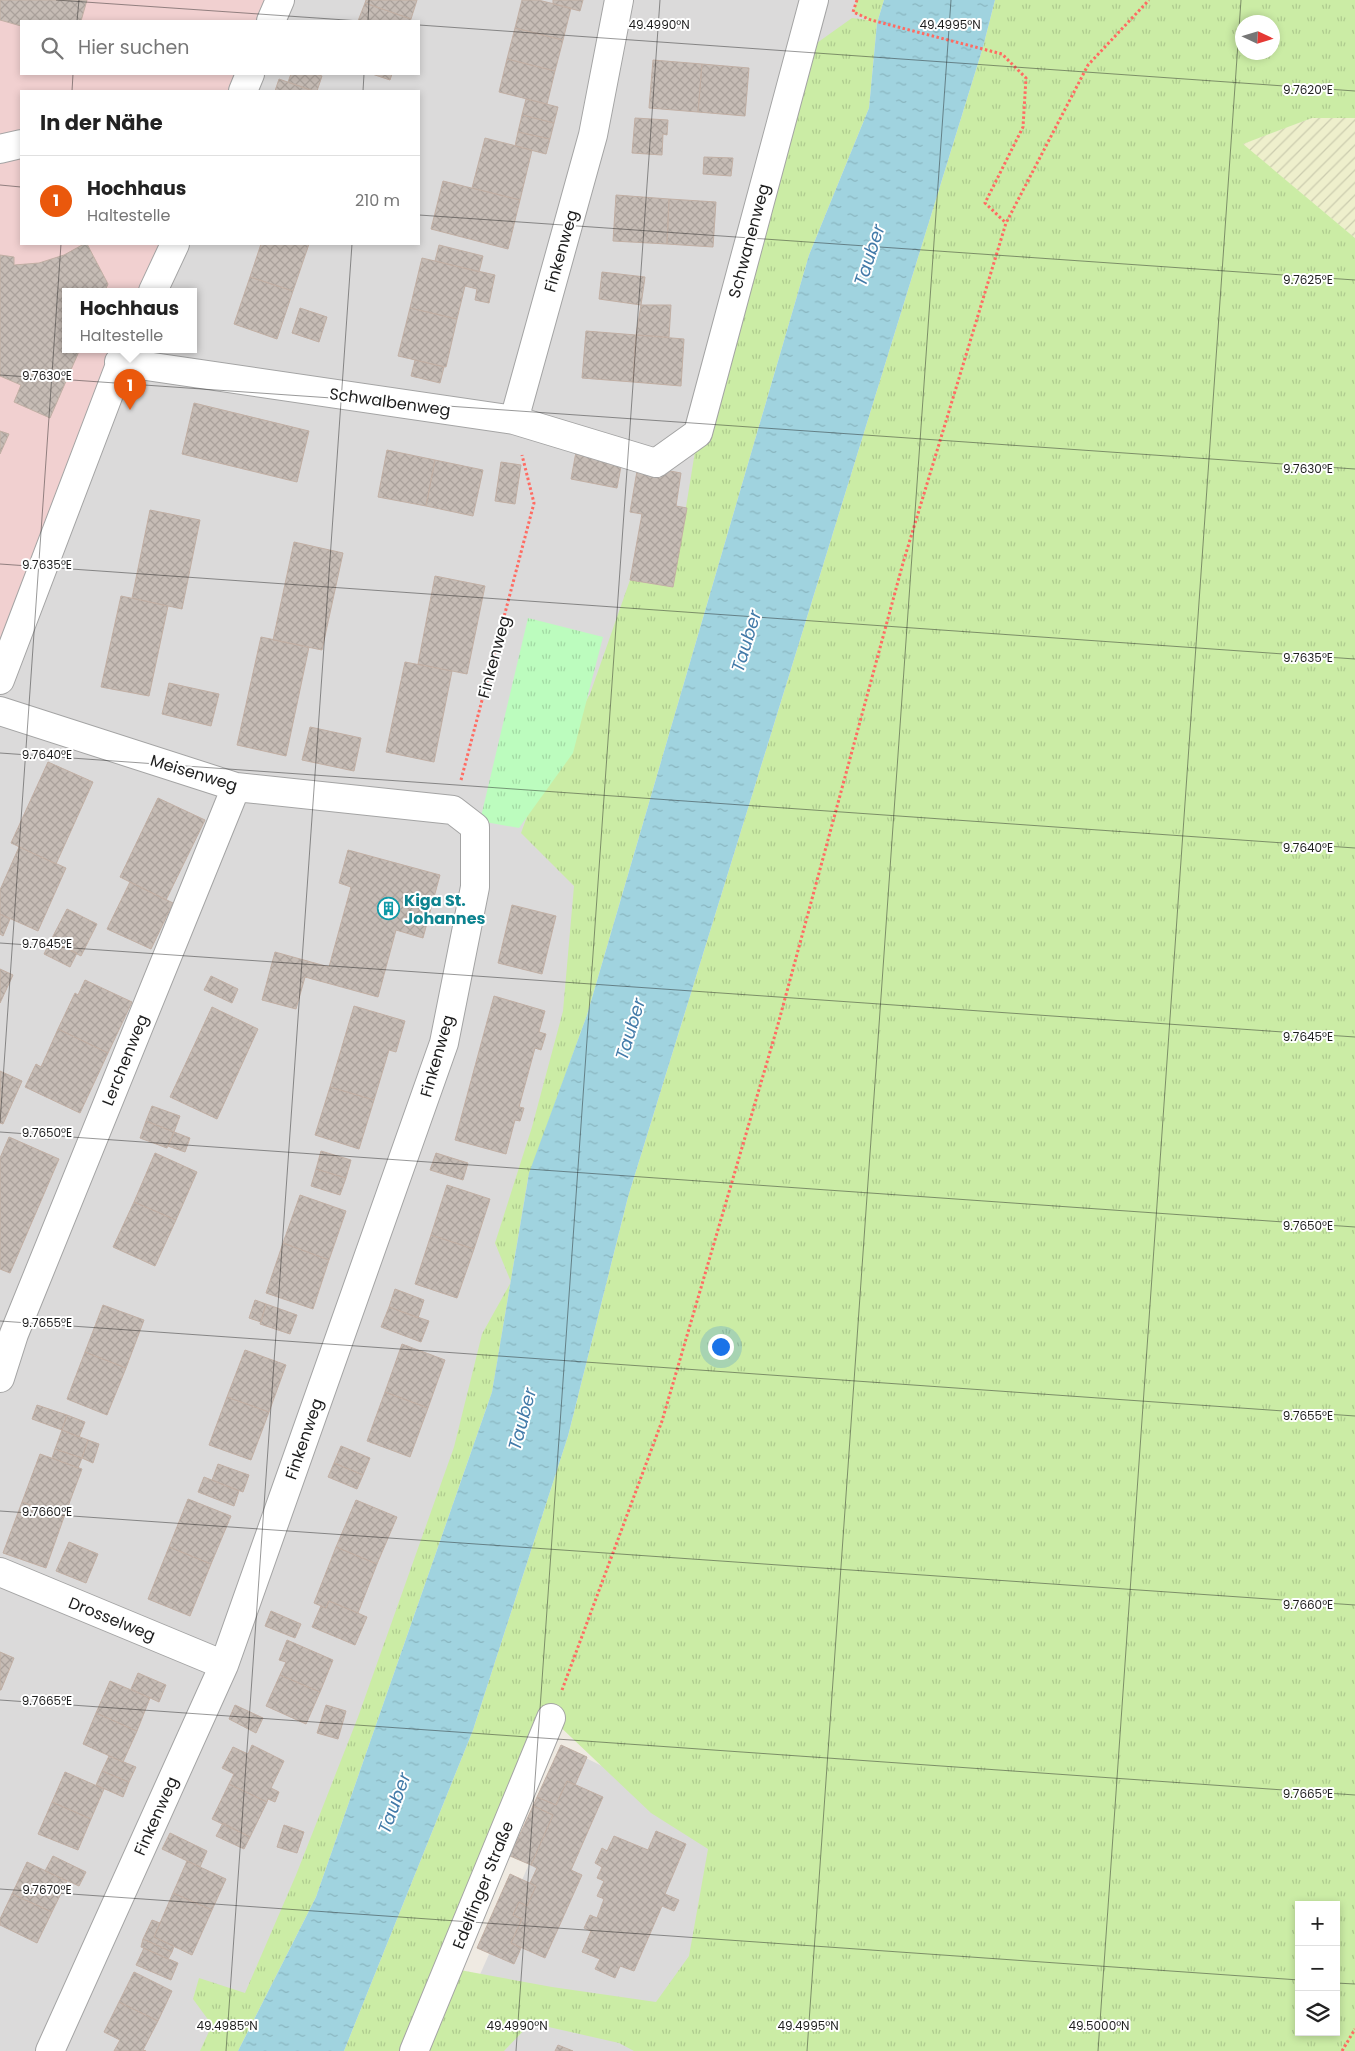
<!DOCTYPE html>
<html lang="de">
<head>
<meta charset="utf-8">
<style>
	:root { --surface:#fff; --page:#f6f6f6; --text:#222; --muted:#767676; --line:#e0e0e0; --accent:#ea580c }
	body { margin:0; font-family:Poppins,sans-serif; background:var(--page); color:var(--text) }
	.controls { position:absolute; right:15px; bottom:15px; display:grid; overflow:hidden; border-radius:0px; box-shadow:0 2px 8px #0003 }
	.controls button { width:45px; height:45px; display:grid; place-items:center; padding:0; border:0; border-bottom:1px solid var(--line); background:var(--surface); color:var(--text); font:25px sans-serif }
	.compass { position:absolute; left:1235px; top:15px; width:45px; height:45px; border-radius:50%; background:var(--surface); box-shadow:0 2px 8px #0003; rotate:94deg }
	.you { position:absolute; left:720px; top:1346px; width:18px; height:18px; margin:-12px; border:4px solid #fff; border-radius:50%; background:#1a73e8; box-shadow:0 0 0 8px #1a73e833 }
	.badge { display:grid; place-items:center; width:32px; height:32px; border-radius:50%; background:var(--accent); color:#fff; font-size:16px; font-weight:700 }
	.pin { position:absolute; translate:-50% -41px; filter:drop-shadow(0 1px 2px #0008) }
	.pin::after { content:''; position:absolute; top:26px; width:18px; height:15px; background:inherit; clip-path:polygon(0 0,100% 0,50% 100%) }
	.popup { position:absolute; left:62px; top:288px; width:135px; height:65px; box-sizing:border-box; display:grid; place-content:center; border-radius:0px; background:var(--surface); filter:drop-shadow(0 1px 4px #0005); font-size:16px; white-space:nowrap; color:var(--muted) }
	.popup b { font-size:19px; color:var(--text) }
	.popup::after { content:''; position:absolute; left:50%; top:100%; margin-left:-10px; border:10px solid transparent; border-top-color:var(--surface) }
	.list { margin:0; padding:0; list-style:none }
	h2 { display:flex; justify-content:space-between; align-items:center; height:65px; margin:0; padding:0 20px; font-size:21px }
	h2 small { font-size:16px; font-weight:400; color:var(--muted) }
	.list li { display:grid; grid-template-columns:32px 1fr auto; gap:15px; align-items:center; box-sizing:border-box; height:90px; padding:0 20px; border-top:1px solid var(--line) }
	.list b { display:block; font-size:19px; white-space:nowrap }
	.list p { margin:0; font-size:16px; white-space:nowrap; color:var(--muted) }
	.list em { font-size:16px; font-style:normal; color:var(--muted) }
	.icon { flex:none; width:28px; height:28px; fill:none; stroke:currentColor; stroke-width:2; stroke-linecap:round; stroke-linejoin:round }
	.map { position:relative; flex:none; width:1355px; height:2051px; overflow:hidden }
	.search { position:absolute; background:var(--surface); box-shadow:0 2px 8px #0003; left:20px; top:20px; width:400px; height:55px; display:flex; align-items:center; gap:12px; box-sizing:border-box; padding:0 18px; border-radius:0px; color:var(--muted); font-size:19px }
	.panel { position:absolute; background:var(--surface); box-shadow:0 2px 8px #0003; left:20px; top:90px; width:400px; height:155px; border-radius:0px }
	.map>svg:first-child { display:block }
	.residential { fill:#dbdada }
	.commercial { fill:#f1d0d0 }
	.farmland { fill:url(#farmland-furrows) }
	.grass { fill:url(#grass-tufts); fill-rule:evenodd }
	.park { fill:url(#park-tufts) }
	.water { fill:url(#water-ripples) }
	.building { fill:url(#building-cross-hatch); stroke:#c1afa4 }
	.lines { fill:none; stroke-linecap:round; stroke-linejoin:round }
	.minor-casing { stroke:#a4a4a4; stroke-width:30 }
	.tertiary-casing { stroke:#a4a4a4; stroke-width:30 }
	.path { stroke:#ff6b62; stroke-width:3; stroke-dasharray:2.5 2.5; stroke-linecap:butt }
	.minor { stroke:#fff; stroke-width:28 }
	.tertiary { stroke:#fff; stroke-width:28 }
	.ticks { fill:none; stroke:#1d1d1d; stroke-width:1; stroke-opacity:0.45 }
	.labels { text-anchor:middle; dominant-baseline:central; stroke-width:4; stroke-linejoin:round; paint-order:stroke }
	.street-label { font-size:16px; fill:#1d1d1d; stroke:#fff }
	.culture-label { font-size:16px; font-weight:bold; fill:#0d838f; stroke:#fff; text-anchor:start }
	.water-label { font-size:18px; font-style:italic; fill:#427aa8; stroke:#fff }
	.ticks-label { font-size:12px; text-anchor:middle; fill:#1d1d1d; stroke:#fff; stroke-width:4; stroke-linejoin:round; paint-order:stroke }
</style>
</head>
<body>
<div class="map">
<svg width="1355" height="2051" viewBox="0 0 1355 2051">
	<defs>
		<pattern id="farmland-furrows" width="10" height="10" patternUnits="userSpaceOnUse" patternTransform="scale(1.25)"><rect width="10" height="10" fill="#eeefcc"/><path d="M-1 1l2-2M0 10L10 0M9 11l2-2" fill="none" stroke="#ccccaf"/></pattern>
		<pattern id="grass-tufts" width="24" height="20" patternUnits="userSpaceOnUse" patternTransform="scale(1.25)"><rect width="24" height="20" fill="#cbeca5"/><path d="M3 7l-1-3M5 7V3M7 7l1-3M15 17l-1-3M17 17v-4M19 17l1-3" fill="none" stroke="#aeca8e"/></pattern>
		<pattern id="park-tufts" width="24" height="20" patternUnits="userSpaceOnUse" patternTransform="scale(1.25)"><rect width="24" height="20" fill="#bcfcbe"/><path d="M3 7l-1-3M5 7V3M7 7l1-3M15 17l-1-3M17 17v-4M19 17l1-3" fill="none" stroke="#a1d8a3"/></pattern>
		<pattern id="water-ripples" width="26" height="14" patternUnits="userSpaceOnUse" patternTransform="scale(1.25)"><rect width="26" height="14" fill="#a0d3df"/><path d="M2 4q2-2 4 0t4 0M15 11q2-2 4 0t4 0" fill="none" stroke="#89b5bf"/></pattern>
		<pattern id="building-cross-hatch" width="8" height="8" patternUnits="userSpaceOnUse" patternTransform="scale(1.25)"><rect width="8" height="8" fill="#c6bcb5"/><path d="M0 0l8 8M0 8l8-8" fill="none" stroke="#aaa19b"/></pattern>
	</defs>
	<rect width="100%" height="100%" fill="#efeae2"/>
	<!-- residential -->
	<path class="residential" d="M279,0H871L789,217L529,1173L492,1392L238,2051H0V680L126,349H194V291H153L175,244H419V91H243L250,74H419V21H271Z
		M578,1754L755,1843L692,2051H446Z"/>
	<!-- commercial -->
	<path class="commercial" d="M0,0H279L271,21H21V74H250L243,91H21V244H175L153,291H66V349H126L0,680Z"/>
	<!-- farmland -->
	<path class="farmland" d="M1312,118H1355V238L1242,144Z"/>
	<!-- grass -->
	<path class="grass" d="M857,0H884L877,23L869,108L809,255L587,1015L528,1178L492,1392L316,1897L238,2051H200L212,2025L193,1999L199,1978L245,1993L296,1875L358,1717L454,1447L482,1334L511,1282L495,1243L532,1127L563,1011L574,886L521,833L536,792L590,694L630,580L673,587L698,433L800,55L852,18L869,20L853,12Z
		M995,0H1355V118H1312L1243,144L1355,238V2051H634L619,2043L531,2023L504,2051H344L473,1730L568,1436L628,1197L983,47ZM1242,22H1272V52H1242ZM552,1719L651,1813L708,1849L689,1956L656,2002L552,1987L449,1968ZM1299,1905H1336V2032H1299Z"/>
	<!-- park -->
	<path class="park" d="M528,618L603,637L573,753L519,828L480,821Z"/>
	<!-- water -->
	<path class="water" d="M884,0H995L983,47L628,1197L568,1436L473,1730L344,2051H238L316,1897L492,1392L529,1173L587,1015L809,255L869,108L877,23Z"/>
	<!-- building -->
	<path class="building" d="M0,0H87L81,21H21V26L0,20Z
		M366,0H417L411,19L365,3Z
		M522,0H538L571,8L563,40L515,28Z
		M553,0H583L580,11L553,4Z
		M365,3L411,19L410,21H358Z
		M515,28L563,40L555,71L507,59Z
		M507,59L555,71L547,104L499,92Z
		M653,60L702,64L698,112L649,108Z
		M702,64L749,68L745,116L698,112Z
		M291,74H316L322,76L317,91H314L288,82Z
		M372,74H392L390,80Z
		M279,79L310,90V91H275Z
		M526,99L558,107L554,123L522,115Z
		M522,115L554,123L550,139L518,132Z
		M635,118L668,120L667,135L663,134L662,155L632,153Z
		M518,132L550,139L546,154L515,146Z
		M485,138L532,150L520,200L472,188Z
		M704,157L733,158L731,176L703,174Z
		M443,181L520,200L508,249L431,229Z
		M616,195L669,199L667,244L613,241Z
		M669,199L716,202L713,247L667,244Z
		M84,244H87L108,284L105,291H66V349H80L50,418L14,402L21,385L0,376V255L14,257V265L39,263L64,255Z
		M261,244H309L293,291L250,277Z
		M439,245L483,256L479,272L435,261Z
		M422,258L495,275L489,303L475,300L477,289L465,286L457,319L410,308Z
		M602,272L645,277L641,305L599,299Z
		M250,277L293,291L277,339L234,324Z
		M641,305H671L669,337L636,335Z
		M300,308L327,317L319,342L292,333Z
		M410,308L457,319L446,367L398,356Z
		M586,331L636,335L633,382L582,378Z
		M636,335L684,339L681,386L633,382Z
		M415,360L444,367L440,383L411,376Z
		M194,403L309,431L297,482L182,454Z
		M0,431L9,434L0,454Z
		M387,450L435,460L426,506L378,497Z
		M576,452L622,461L617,488L571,479Z
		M435,460L483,470L473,516L426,506Z
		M501,462L521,465L515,504L495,501Z
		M638,465L681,473L676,506L687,508L673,587L630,580L642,514L630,512Z
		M150,510L200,520L182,609L132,598Z
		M294,542L343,553L322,650L273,640Z
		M435,576L485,586L467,674L418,664Z
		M121,596L168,606L149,696L101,687Z
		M261,637L309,647L286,756L237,745Z
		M405,662L452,671L434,762L386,752Z
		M169,683L219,694L211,726L162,714Z
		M310,727L361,738L354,771L302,760Z
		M48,762L93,782L56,864L11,843Z
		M158,798L205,820L166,900L120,877Z
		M19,847L66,868L38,931L0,914V890Z
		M348,850L440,875L423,938L396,930L378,997L305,977L296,1009L262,1000L275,952L329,967L351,887L339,883Z
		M130,882L173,903L151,949L107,929Z
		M512,905L556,916L542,974L498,963Z
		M67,909L97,924L81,956L51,940Z
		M0,914L10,919L3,936L0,934Z
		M51,940L77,953L70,967L44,954Z
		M0,969L13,975L0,1003Z
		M211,976L238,989L232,1003L204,990Z
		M85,980L132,1002L108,1053L58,1029L75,993L78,995Z
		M494,996L545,1011L539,1032L546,1034L541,1050L535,1048L519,1107L524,1108L520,1121L515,1120L506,1154L455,1140Z
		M354,1006L405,1021L396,1052L389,1050L374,1100L330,1087Z
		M212,1007L258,1029L217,1119L170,1097Z
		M58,1029L108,1053L80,1113L25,1087L36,1064L41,1067Z
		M0,1071L22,1081L3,1124L0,1123Z
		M330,1087L374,1100L359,1149L315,1135Z
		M152,1106L180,1116L174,1132L146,1121Z
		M146,1121L174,1132L167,1148L140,1138Z
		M174,1132L190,1138L185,1152L168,1146Z
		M9,1137L59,1159L10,1273L0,1269V1158Z
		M321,1151L351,1160L346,1178L316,1169Z
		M155,1153L197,1172L176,1220L134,1202Z
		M436,1153L468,1163L463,1180L430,1170Z
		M316,1169L346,1178L340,1195L311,1186Z
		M447,1185L490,1199L474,1249L431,1235Z
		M300,1195L346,1211L329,1260L283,1243Z
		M134,1202L176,1220L155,1266L113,1247Z
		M431,1235L474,1249L457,1298L415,1284Z
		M283,1243L329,1260L313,1309L266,1293Z
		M395,1289L424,1300L418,1318L389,1307Z
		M255,1300L266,1304L261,1322L249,1318Z
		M266,1304L297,1315L290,1334L260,1324Z
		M103,1305L144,1320L126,1368L85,1352Z
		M389,1307L429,1321L421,1342L381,1327Z
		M402,1344L445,1360L428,1408L385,1392Z
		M245,1350L286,1365L269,1412L227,1397Z
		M85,1352L126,1368L107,1415L67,1399Z
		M385,1392L428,1408L410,1457L367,1441Z
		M227,1397L269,1412L251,1460L209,1445Z
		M37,1405L67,1415L62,1430L32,1419Z
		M67,1415L85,1422L79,1437L62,1430Z
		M62,1430L88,1440L82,1458L55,1449Z
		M88,1440L99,1444L93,1463L82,1458Z
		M341,1446L370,1458L363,1475L334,1463Z
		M55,1449L82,1458L78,1468L52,1458Z
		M40,1454L82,1469L64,1517L22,1502Z
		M334,1463L363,1475L357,1489L328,1477Z
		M218,1464L249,1475L243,1492L212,1480Z
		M204,1477L239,1491L234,1506L198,1492Z
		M188,1499L231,1516L211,1564L169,1547Z
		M356,1500L397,1517L377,1564L336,1547Z
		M22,1502L64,1517L46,1568L3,1553Z
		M69,1542L98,1554L86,1583L56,1571Z
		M169,1547L211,1564L190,1616L148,1599Z
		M336,1547L377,1564L358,1613L329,1601L326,1608L314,1603Z
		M329,1601L367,1617L355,1645L312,1627L321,1606L326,1608Z
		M271,1611L301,1624L295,1638L265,1626Z
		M287,1640L333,1660L320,1692L280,1675L286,1662L279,1660Z
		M0,1652L14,1658L1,1690H0Z
		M138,1673L166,1685L159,1702L131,1689Z
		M280,1675L320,1692L306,1724L266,1706Z
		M110,1681L150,1698L137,1731L96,1713Z
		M235,1705L263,1718L256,1733L229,1719Z
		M326,1705L346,1711L338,1739L317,1733Z
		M96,1713L137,1731L123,1762L83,1744Z
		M252,1745L284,1761L271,1788L279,1792L275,1802L268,1799L267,1802L229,1784L234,1774L222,1768L233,1747L248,1754Z
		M561,1745L587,1757L575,1785L567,1781L556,1805L537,1797Z
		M109,1756L136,1767L129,1782L102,1771Z
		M102,1771L129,1782L123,1797L96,1785Z
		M65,1772L104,1789L91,1819L52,1802Z
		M567,1781L603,1797L571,1870L582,1875L545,1958L511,1943L522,1919L513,1915L519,1902L527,1906L536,1886L530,1883L537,1868L531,1865L553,1815L533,1806L537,1797L556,1805Z
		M229,1784L267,1802L250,1837L212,1819Z
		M52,1802L91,1819L78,1850L38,1834Z
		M533,1806L553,1815L531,1865L510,1856Z
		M223,1823L250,1837L244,1849L216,1836Z
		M284,1825L304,1832L297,1853L277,1847Z
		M656,1831L686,1844L665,1894L679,1900L674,1911L662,1906L634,1971L620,1966L615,1978L595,1969L600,1959L582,1952L591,1931L584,1928L590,1915L597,1918L604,1899L597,1896L604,1881L597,1878L602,1867L595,1863L602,1848L607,1851L614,1836L648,1850Z
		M170,1833L207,1851L200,1867L162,1849Z
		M53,1856L86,1872L79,1886L45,1871Z
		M187,1861L226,1879L212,1910L173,1893Z
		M27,1862L67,1881L52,1912L12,1894Z
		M510,1874L536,1886L527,1906L519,1902L513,1915L522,1919L511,1943L521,1948L514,1964L477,1948Z
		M173,1893L212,1910L192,1955L154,1937Z
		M12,1894L52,1912L37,1943L0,1925V1919Z
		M152,1920L160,1923L154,1937L174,1946L172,1952L143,1939Z
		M143,1939L172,1952L168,1959L141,1947Z
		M144,1948L178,1963L171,1980L136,1965Z
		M134,1972L172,1991L158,2021L119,2002Z
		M119,2002L158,2021L143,2050L146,2051H114L120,2040L104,2032Z
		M558,2045L573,2051H555Z"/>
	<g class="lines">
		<defs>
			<path id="minor" d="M0,149L21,144
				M119,362L514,420L656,463L698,433L814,0
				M514,420L593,135L619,0
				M0,711L236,787L453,810L475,827V887L444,1043L224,1665L50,2051
				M0,1378L14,1334L236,787
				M0,1572L224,1665
				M414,2051L551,1718"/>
			<path id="tertiary" d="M271,21L280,0
				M243,91L250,74
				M153,291L175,244
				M0,680L126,349"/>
		</defs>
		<!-- minor casing -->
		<use href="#minor" class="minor-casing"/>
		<!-- tertiary casing -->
		<use href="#tertiary" class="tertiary-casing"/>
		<!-- path -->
		<path class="path" d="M857,0L853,12L871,20L1002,54L1026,78L1023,127L985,203L1006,223
			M461,780L534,503L522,455
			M562,1690L662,1421L777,1028L903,563L1006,223L1088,65L1149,0
			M1342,2051L1355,2029"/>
		<!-- minor -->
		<use href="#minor" class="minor"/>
		<!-- tertiary -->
		<use href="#tertiary" class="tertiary"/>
	</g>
	<!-- ticks -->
	<path class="ticks" d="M56,0L360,21M77,21L79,0M368,21L369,0M419,25L1355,91M72,91L73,74M363,91L364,74M0,185L21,187M419,215L1355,280M0,375L1355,469M0,564L1355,659M0,753L1355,848M0,943L1355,1037M0,1123L61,244M0,1132L1355,1227M0,1321L1355,1416M0,1511L1355,1605M0,1700L1355,1795M0,1889L1299,1980M1336,1983L1355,1984M226,2051L352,244M516,2051L660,0M807,2051L951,0M1098,2051L1241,0"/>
	<!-- icons -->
	<defs>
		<symbol id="building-ring" viewBox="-11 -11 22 22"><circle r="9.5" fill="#fff" stroke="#0f9aa8" stroke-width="1.5"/><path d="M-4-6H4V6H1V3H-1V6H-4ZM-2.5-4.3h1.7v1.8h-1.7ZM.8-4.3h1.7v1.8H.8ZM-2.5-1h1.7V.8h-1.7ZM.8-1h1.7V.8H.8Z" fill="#0f9aa8"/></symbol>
	</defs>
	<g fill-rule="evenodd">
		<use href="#building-ring" x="376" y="896" width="25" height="25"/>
	</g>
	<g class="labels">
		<!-- street labels -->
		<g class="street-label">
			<text transform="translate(749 241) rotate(-75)">Schwanenweg</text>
			<text transform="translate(561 251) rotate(-74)">Finkenweg</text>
			<text transform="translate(390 402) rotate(8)">Schwalbenweg</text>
			<text transform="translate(494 657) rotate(-75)">Finkenweg</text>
			<text transform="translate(194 773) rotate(17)">Meisenweg</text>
			<text transform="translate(437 1056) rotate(-74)">Finkenweg</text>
			<text transform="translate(125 1060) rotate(-68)">Lerchenweg</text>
			<text transform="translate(304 1439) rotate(-71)">Finkenweg</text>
			<text transform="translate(112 1619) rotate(22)">Drosselweg</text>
			<text transform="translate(156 1816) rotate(-66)">Finkenweg</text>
			<text transform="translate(483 1885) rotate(-68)">Edelfinger Straße</text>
		</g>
		<!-- culture labels -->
		<g class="culture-label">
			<text x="404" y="900">Kiga St.<tspan x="404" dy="18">Johannes</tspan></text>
		</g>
		<!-- water labels -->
		<g class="water-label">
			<text transform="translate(869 255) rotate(-72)">Tauber</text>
			<text transform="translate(746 641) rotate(-73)">Tauber</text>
			<text transform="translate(630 1029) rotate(-73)">Tauber</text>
			<text transform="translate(522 1419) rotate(-75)">Tauber</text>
			<text transform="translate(394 1803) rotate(-70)">Tauber</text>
		</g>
	</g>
	<g class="ticks-label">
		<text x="659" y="29">49.4990°N</text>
		<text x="950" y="29">49.4995°N</text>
		<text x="1308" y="94">9.7620°E</text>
		<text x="1308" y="284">9.7625°E</text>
		<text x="47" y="380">9.7630°E</text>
		<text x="1308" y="473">9.7630°E</text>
		<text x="47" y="569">9.7635°E</text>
		<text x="1308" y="662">9.7635°E</text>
		<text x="47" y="759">9.7640°E</text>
		<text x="1308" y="852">9.7640°E</text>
		<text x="47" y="948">9.7645°E</text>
		<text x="1308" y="1041">9.7645°E</text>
		<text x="47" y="1137">9.7650°E</text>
		<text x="1308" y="1230">9.7650°E</text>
		<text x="47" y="1327">9.7655°E</text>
		<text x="1308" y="1420">9.7655°E</text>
		<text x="47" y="1516">9.7660°E</text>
		<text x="1308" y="1609">9.7660°E</text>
		<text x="47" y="1705">9.7665°E</text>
		<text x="1308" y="1798">9.7665°E</text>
		<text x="47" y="1894">9.7670°E</text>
		<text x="227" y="2030">49.4985°N</text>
		<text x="517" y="2030">49.4990°N</text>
		<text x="808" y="2030">49.4995°N</text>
		<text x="1099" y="2030">49.5000°N</text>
	</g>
</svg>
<div class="controls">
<button>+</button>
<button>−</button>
<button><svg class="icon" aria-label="layers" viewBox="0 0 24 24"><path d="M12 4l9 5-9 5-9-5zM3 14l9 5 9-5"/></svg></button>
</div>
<svg class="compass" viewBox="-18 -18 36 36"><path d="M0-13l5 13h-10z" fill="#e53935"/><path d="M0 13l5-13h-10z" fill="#767676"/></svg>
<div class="you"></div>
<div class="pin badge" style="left:130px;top:410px">1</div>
<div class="popup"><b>Hochhaus</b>Haltestelle</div>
<div class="search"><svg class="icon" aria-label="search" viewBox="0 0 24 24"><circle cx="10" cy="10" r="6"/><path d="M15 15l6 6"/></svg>Hier suchen</div>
<section class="panel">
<h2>In der Nähe<small></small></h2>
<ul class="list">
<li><span class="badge">1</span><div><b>Hochhaus</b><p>Haltestelle</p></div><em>210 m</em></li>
</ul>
</section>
</div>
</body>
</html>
